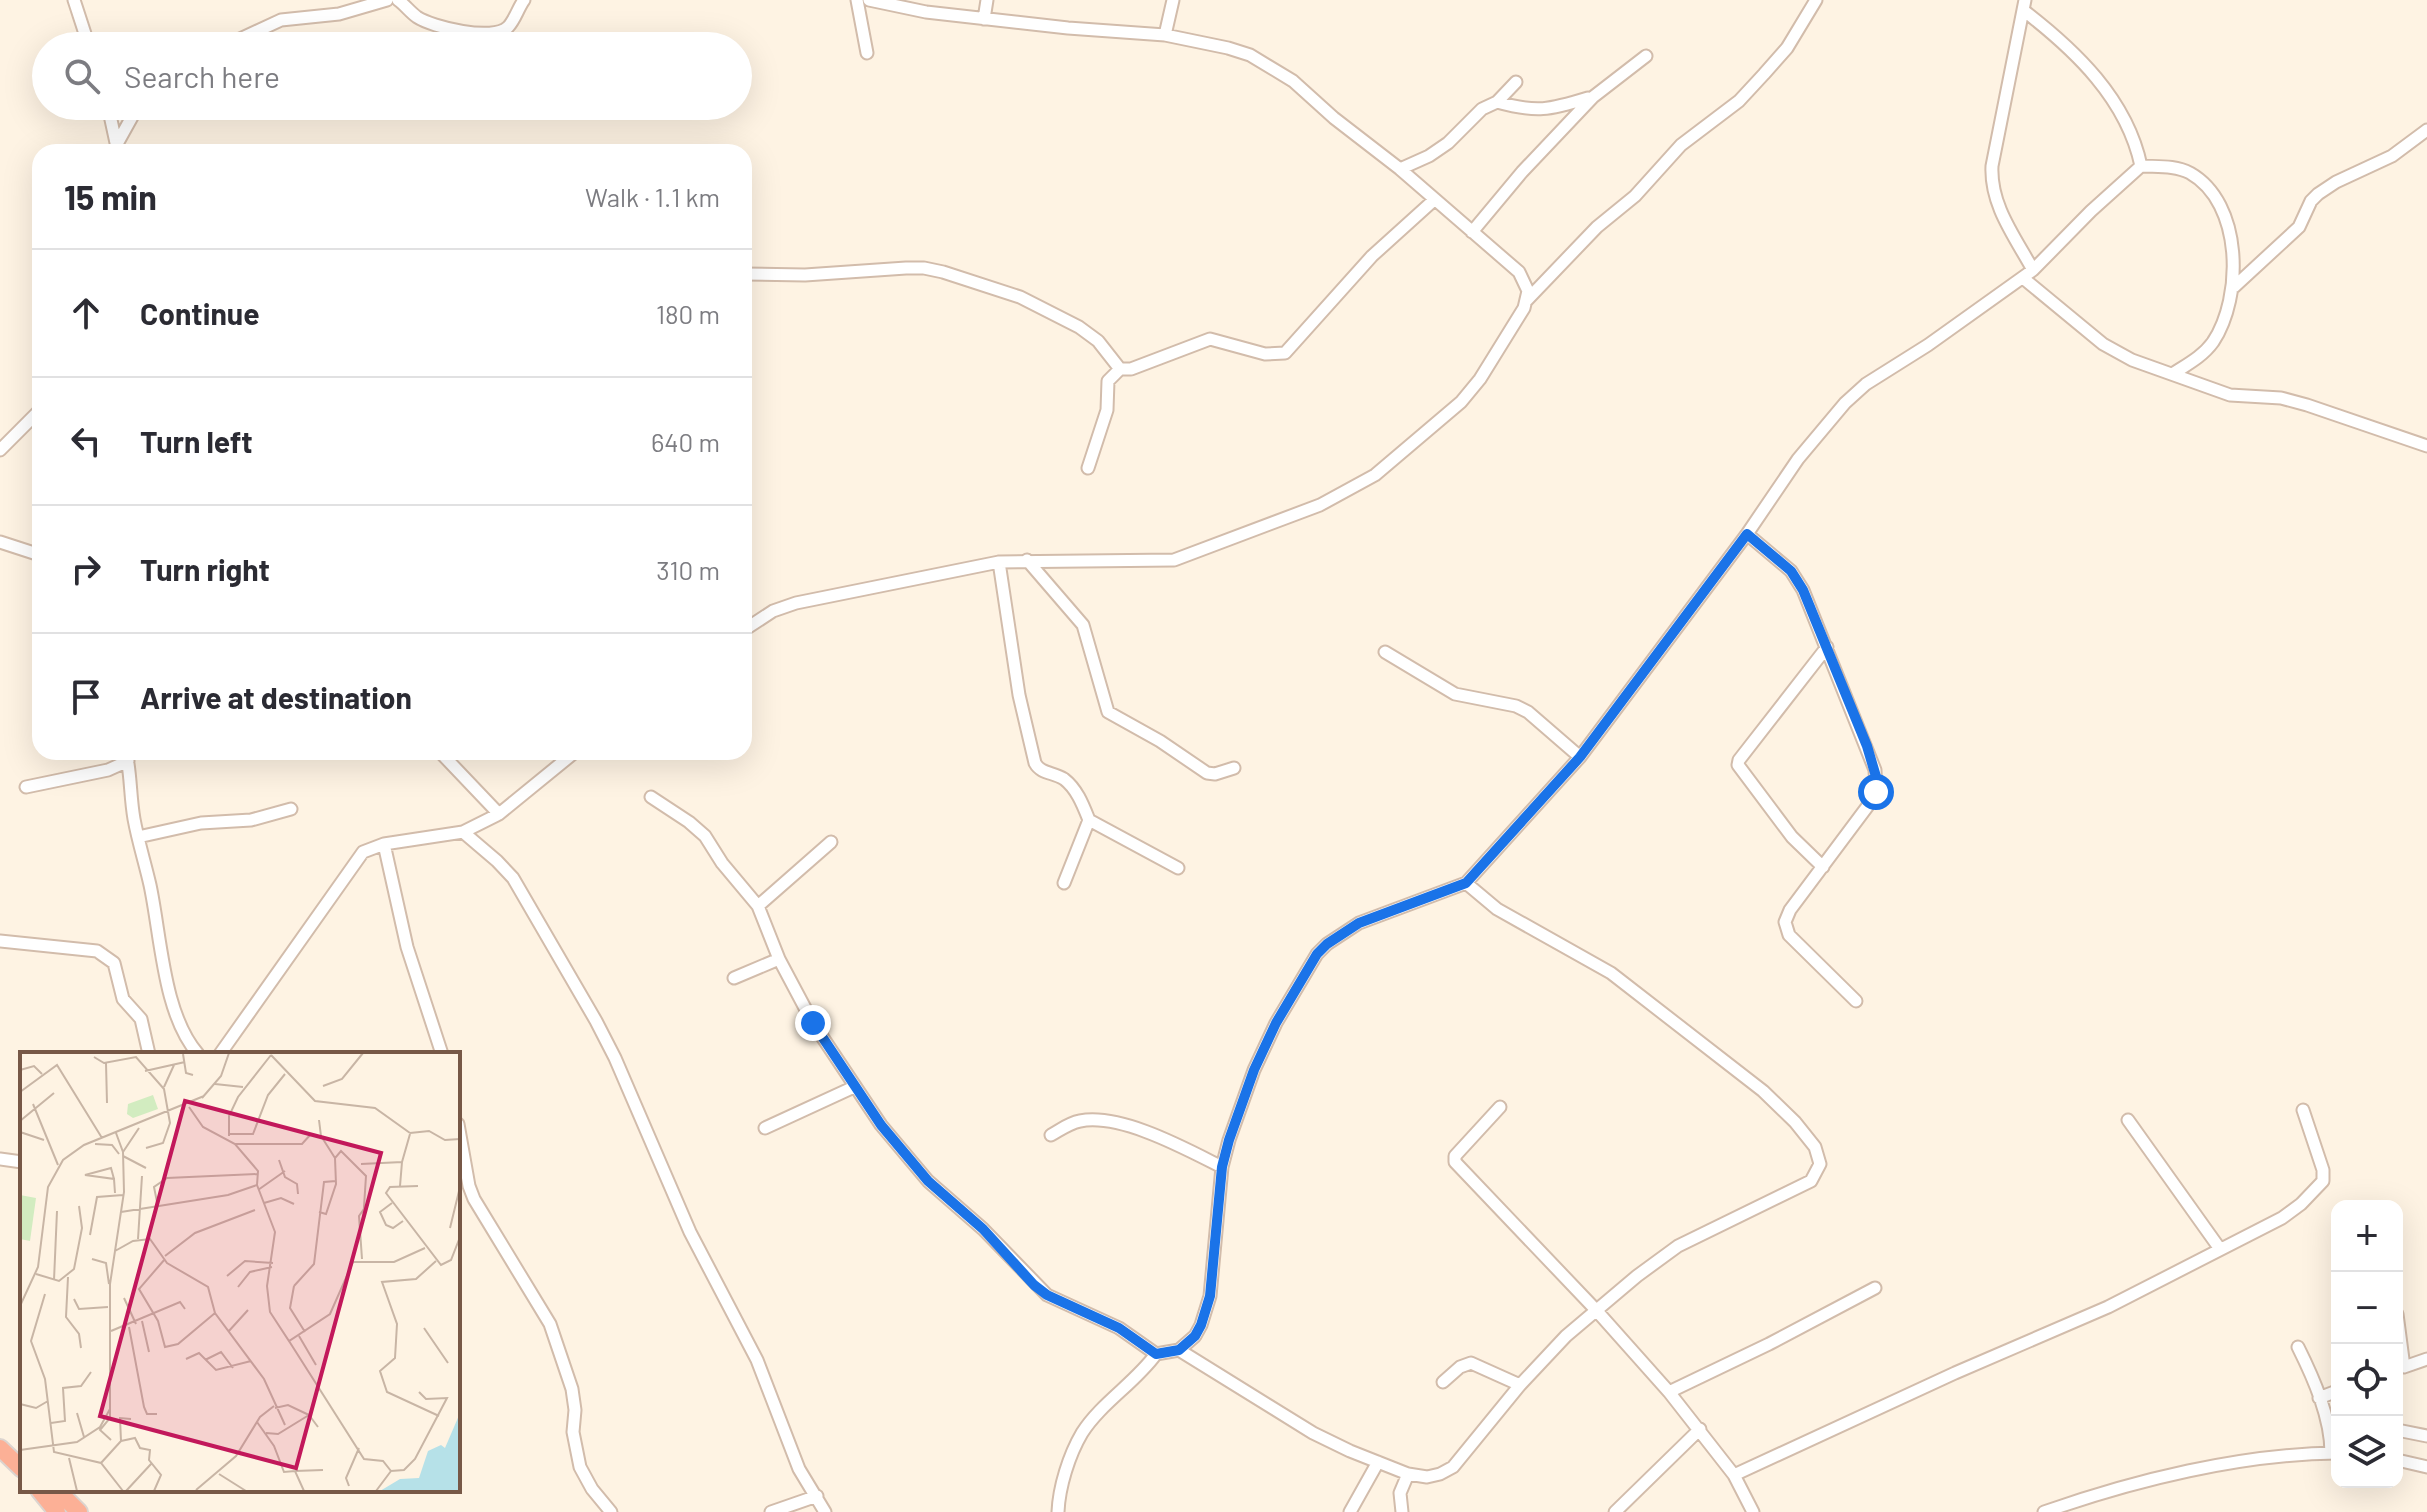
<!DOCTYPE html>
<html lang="en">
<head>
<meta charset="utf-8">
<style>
	:root { --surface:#fff; --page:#f2f2f3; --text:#2b2b33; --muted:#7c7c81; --line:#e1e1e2 }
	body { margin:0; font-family:Barlow,sans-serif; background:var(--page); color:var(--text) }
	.controls { position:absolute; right:24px; bottom:24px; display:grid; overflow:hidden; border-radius:16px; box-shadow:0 8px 32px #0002 }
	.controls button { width:72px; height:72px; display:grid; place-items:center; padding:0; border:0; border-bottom:2px solid var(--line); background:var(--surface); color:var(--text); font:40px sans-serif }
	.stop { position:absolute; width:24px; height:24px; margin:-18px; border:6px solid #1a73e8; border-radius:50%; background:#fff }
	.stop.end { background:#1a73e8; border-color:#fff; box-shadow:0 2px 8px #0008 }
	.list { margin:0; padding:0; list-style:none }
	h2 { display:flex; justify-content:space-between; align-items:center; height:104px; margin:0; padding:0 32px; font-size:34px }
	h2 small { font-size:26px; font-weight:400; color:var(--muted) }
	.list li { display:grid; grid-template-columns:52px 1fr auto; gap:24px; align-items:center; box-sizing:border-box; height:128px; padding:0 32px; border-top:2px solid var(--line) }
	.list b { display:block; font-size:30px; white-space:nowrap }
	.list em { font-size:26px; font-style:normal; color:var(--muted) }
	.icon { flex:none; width:44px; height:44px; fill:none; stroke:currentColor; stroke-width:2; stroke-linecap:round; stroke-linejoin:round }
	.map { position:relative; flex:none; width:2427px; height:1512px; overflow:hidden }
	.search { position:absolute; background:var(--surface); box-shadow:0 8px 32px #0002; left:32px; top:32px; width:720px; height:88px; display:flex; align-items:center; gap:20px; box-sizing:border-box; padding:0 28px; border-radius:44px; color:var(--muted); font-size:30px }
	.panel { position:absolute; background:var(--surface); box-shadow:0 8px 32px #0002; left:32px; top:144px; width:720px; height:616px; border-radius:24px }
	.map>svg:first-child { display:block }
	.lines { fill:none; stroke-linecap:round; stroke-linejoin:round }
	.minor-casing { stroke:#d2bcab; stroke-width:15 }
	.highway-casing { stroke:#dcd4cf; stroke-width:20 }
	.minor { stroke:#fff; stroke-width:11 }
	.highway { stroke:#fcb096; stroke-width:16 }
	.route { stroke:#1a73e8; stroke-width:10 }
	.inset-road { fill:none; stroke:#c8b5a5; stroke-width:2 }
	.view { fill:#c2185b; fill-opacity:0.15; stroke:#c2185b; stroke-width:4 }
	.inset-edge { fill:none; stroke:#775847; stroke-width:4 }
</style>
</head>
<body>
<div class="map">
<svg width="2427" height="1512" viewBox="0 0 2427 1512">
	<rect width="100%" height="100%" fill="#fef3e3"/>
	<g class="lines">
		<defs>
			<path id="minor" d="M74,0L89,46
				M398,0C405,5 410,12 417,17C432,27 493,42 508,27C515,20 518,8 524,0
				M857,0L867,53
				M2025,0L2023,10C2075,50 2127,99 2141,166
				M2023,10L1992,166C1990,205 2015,237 2033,270
				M984,19L987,0
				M1165,35L1173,0
				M225,46L281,20L339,14L387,0
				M1497,102C1537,113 1549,110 1588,98
				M108,106L118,152
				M118,142L138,106
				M1400,169L1429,156L1448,143L1482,109L1497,102L1516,82
				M1472,232L1522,172L1593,97L1646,56
				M744,274L805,275L906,268H924L943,272L1020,297L1079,327L1098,341L1120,369
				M2023,278L2103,344L2132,360L2230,395L2281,398L2307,405L2427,446
				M2234,287L2299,227L2311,201L2318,194L2336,182L2392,156L2427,130
				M1527,300L1597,227L1635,196L1681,145L1739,101L1764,74L1787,48L1816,0
				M0,450L40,410
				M1088,468L1107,410L1108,381L1120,369H1131L1210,339L1265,354L1285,353L1372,256L1434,200
				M1747,534L1791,571L1803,590L1875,770L1876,792L1870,803L1790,910L1785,922L1789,935L1856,1001
				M0,542L40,555
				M1027,560L1083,625L1108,712L1160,741L1207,773L1215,774L1234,768
				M999,562L1019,695L1035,763C1041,774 1053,772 1064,779C1077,789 1083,805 1089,820L1064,883
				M744,630L773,611L796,603L999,562L1174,560L1320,505L1375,475L1461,402L1480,379L1524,308L1528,291L1519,272L1400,169L1334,118L1293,81L1250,55L1228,48L1165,35L1068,28L926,12L869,0
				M1385,652L1455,694L1516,706L1528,712L1580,757
				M126,752C131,775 130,796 134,819C138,841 145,863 150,885C161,936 163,1014 198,1054
				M440,752L499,814
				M26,787L108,770L128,761
				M651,797L689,822L705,836L722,863L758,906L779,959L813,1023L881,1125L928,1181L983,1229L1047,1295L1119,1328L1156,1354
				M1089,820L1178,868
				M463,832L499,814L575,752
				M138,837L201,823L251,820L291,809
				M384,844L407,947L442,1054
				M1823,867L1792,837L1738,765L1739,760L1827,647
				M758,906L831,842
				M0,941L97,951L114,963L123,999L141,1019L149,1054
				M734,978L779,959
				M220,1054L363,852L384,844L463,832L497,861L513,878L596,1021L615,1058L690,1232L757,1360L799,1469L825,1512
				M1500,1107L1455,1156V1162L1596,1310L1669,1392L1734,1475L1753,1512
				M2128,1120L2220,1249
				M458,1124L469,1186L474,1199L550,1324L572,1389L575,1410L573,1432L580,1467L592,1489L611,1512
				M765,1128L854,1087
				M1051,1135C1060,1130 1069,1123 1080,1121C1121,1113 1186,1149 1222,1167
				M0,1159L22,1162
				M2397,1314L2404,1367L2427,1359
				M2298,1347C2314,1379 2331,1418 2331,1453
				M1179,1350L1313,1433L1350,1451L1408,1474L1427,1477L1440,1474L1453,1467L1520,1385L1566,1336L1637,1276L1678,1246L1811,1181L1820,1164L1815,1147L1795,1122L1763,1091L1611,973L1497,909L1466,883
				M1443,1382L1460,1367L1471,1363L1520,1385
				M1669,1392L1769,1344L1875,1288
				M2319,1398L2337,1391
				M2397,1430L2427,1436
				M2397,1460L2427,1467
				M1734,1475L1955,1373L2108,1307L2282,1218L2301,1204L2323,1181V1170L2303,1110
				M771,1512L817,1496
				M1058,1512C1059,1487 1069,1455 1082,1433C1101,1403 1135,1383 1156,1354L1179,1350L1195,1336L1201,1325L1210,1296L1222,1167L1229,1140L1254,1070L1276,1023L1317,954L1327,944L1359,923L1466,883L1580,757L1747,534L1798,459L1845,403L1866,384L1928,345L2033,270L2091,211L2141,166C2157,167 2175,165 2190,173C2243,203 2243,297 2213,342C2203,356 2188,364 2174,373
				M1350,1512L1378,1462
				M1402,1512L1400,1493L1408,1474
				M1615,1512L1700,1429
				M2044,1512C2135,1480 2241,1454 2337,1453"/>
			<path id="highway" d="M0,1448L22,1469
				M39,1490L57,1512
				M57,1490L79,1512"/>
		</defs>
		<!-- minor casing -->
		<use href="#minor" class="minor-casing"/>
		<!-- highway casing -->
		<use href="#highway" class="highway-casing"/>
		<!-- minor -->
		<use href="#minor" class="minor"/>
		<!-- highway -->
		<use href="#highway" class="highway"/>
	</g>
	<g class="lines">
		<!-- route -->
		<path class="route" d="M813,1023L881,1125L928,1181L983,1229L1034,1285L1047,1295L1119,1328L1156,1354L1179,1350L1195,1336L1201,1325L1210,1296L1222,1167L1229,1140L1254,1070L1276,1023L1317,954L1327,944L1359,923L1466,883L1580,757L1747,534L1791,571L1803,590L1867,746L1877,780L1876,792"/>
	</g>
	<!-- overview -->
	<g transform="translate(20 1052)">
		<rect width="440" height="440" fill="#fef3e3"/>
		<path d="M133,43L138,57L113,66L107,62L108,52ZM0,143L16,146L10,189L0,187Z" fill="#d2ecc0"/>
		<path d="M440,361V439H360L380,427L399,426L408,399L421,393L425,396Z" fill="#b6e1e8"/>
		<path class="inset-road" d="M163,2L166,21L173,23M251,3L295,49L355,56L390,81M74,5L84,11L116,5L144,37L150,71L143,91L126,96M86,11L87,51M0,18L14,14L22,22M125,19L165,10M195,32L223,35M303,34L322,27L343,1M144,35L154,13M0,40L37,13L82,86M182,46L201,24L209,1M13,52L38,113M299,68L301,84L315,106M0,69L34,41M0,80L24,88M390,81L409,79L425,88L440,87M210,82H233L248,43L265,22M209,84V64L218,45L251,3M75,92L92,93L99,102M215,92H282L291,82M103,100L119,76M103,104L126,116M259,108L265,125L277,132L278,142M341,112L382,110L390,82M94,127L91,116L65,123L94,127L95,141M237,133L255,180L247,234L250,260L269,289L310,262L333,210H374L405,196M380,134L382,110M398,134L370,135L366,141L421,213L431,208L440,185M238,138L265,119M244,151L261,146L274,152M372,151L360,160L366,173L373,176L383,169M138,155L134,135L147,126L238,122M101,160L208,143L237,133L238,119L215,92L183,75L169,55M299,160L306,162L316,132L315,106L321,99L346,124L343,170M430,176L440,135M70,183L77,145L103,143M118,187L122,124M95,199L113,189L130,187L147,211L188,235L195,261L244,327L265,373M145,204L175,181L235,158M72,207L86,211L89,232M145,207L119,237L138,269L145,295L158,292L195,261M342,207L339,164L346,154M416,209L396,227L362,230L377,272L375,306L360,319L367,340L419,364M16,222L39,229L54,217L62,176L59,154M207,224L225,209L253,211M48,225L46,265L59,282L61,296M34,228L37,159M274,234L294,212L304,130L316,129M274,234L270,256L285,280M218,235L230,220L252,215M25,242L11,289L25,327L34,400L81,411L103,439M104,246L116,272M54,247L59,257L88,255M0,254L18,215L28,135L43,108L64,93L184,44M122,269L129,300M109,275L124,355L127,362H137M404,276L428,311M91,279L160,250L165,257M208,280L228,258M279,284L296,313M269,289L344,407L363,409L371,419L384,418L395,407L427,346L406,347L399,340M166,307L179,301L196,318L231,309M185,308L201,300L213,316M0,352L16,356L28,349M255,356L268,353L289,363M90,357V366L80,378L91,388M57,361L64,385M111,367L100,366L101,389L115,386L120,396L130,398L129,408L141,423L134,439M237,370L254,394L264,420L275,419L284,439M31,371L45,369L43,336L61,334L71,320M246,381L258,382L289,363L298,375M0,398L57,390L80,375L90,357V232L104,140L103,100L96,81M49,406L57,439M81,411L101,389M275,419L303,418M199,422L226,439M329,434L326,426L339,396M176,438L216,404L240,365L254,354M106,439L131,412M356,439L371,419"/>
		<path class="view" d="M165,49L361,101L276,416L80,364Z"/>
		<rect width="440" height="440" class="inset-edge"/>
	</g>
</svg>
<div class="controls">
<button>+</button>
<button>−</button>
<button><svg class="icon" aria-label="locate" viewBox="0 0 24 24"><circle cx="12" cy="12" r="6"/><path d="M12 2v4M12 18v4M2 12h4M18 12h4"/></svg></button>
<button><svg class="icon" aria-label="layers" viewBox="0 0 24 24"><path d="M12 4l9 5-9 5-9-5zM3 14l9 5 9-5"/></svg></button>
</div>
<div class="stop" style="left:1876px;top:792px"></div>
<div class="stop end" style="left:813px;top:1023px"></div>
<div class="search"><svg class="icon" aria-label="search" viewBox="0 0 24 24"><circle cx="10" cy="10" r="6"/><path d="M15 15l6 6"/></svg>Search here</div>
<section class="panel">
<h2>15 min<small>Walk · 1.1 km</small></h2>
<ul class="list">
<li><svg class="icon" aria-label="ahead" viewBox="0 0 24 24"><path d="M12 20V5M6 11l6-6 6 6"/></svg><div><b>Continue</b></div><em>180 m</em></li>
<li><svg class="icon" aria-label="left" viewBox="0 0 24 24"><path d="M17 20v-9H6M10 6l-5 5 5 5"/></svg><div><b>Turn left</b></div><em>640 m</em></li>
<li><svg class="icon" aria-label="right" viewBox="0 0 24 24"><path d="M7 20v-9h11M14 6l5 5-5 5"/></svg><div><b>Turn right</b></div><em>310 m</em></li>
<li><svg class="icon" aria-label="arrive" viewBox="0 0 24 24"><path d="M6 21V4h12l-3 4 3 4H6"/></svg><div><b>Arrive at destination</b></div></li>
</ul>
</section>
</div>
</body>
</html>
